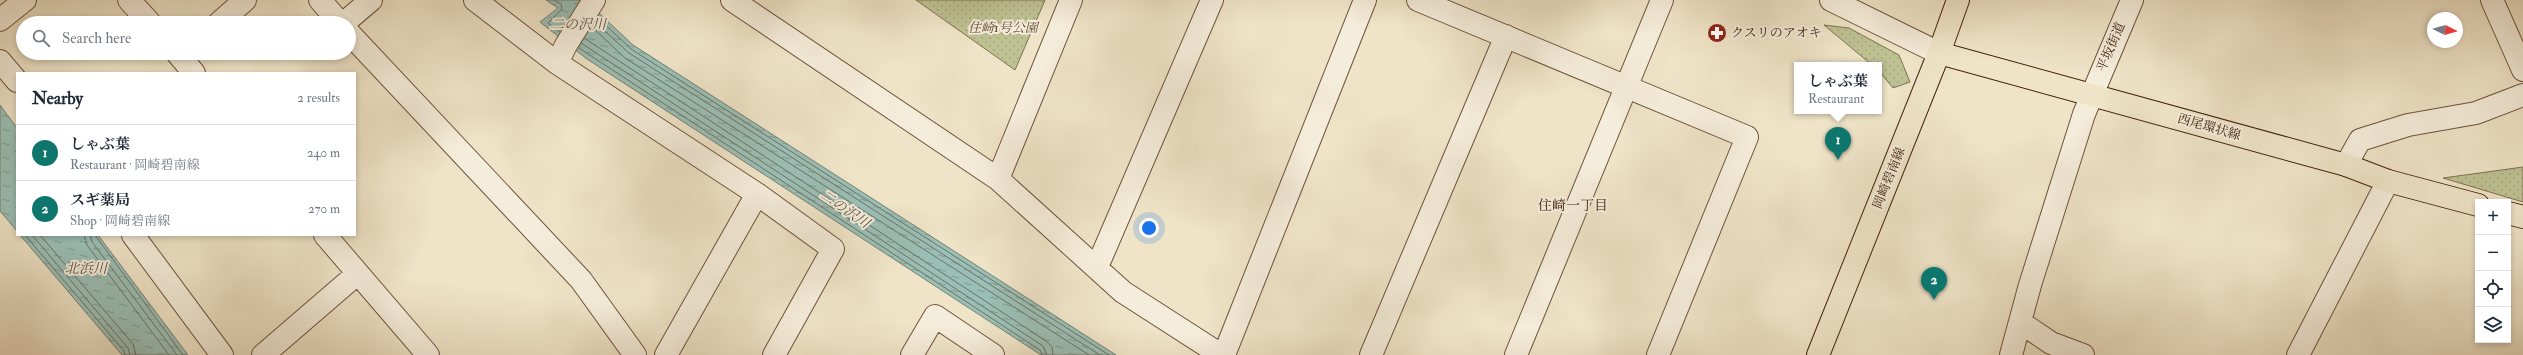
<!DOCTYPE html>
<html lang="en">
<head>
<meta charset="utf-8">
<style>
	:root { --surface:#fff; --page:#f2f2f3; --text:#1f2937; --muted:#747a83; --line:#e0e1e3; --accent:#0f766e }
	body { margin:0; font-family:"IM FELL Double Pica","Noto Serif JP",serif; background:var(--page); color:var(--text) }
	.controls { position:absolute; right:12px; bottom:12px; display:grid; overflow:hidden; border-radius:0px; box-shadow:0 2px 6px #0003 }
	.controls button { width:36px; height:36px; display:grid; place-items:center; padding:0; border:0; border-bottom:1px solid var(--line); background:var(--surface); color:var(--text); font:20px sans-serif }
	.compass { position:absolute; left:2427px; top:12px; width:36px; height:36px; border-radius:50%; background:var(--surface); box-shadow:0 2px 6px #0003; rotate:96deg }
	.you { position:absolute; left:1149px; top:228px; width:14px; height:14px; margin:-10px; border:3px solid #fff; border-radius:50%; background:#1a73e8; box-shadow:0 0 0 6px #1a73e833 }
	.badge { display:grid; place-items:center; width:26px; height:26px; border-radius:50%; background:var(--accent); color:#fff; font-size:13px; font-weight:700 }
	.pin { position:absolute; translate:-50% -33px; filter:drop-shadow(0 1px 2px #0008) }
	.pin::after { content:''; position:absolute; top:21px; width:14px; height:12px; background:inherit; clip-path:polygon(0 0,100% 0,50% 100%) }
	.popup { position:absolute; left:1794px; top:62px; width:88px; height:52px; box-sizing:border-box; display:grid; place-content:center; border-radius:0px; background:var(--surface); filter:drop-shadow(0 1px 3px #0005); font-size:13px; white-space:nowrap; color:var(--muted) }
	.popup b { font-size:15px; color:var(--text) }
	.popup::after { content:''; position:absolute; left:50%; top:100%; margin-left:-8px; border:8px solid transparent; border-top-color:var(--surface) }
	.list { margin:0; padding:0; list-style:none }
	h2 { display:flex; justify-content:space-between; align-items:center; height:52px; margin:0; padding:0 16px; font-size:17px }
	h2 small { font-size:13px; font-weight:400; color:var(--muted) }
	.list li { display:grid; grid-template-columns:26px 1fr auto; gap:12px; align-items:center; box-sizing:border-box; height:56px; padding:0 16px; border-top:1px solid var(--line) }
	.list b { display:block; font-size:15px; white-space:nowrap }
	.list p { margin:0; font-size:13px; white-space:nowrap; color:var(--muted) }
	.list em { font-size:13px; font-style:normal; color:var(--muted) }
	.icon { flex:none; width:22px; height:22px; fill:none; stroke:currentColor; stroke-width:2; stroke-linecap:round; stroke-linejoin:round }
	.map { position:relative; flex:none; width:2523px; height:355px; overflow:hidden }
	.search { position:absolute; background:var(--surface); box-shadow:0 2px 6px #0003; left:16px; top:16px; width:340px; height:44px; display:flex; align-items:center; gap:10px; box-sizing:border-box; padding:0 14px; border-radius:22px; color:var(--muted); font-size:15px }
	.panel { position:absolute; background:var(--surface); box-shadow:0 2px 6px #0003; left:16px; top:72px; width:340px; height:164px; border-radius:0px }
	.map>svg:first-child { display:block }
	.grass { fill:url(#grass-dots); stroke:#807250 }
	.water { fill:url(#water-ripples); stroke:#778072 }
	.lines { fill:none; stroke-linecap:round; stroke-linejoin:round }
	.shore { stroke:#6e7062; stroke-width:1 }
	.minor-casing { stroke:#6d523c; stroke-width:24 }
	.major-casing { stroke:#42210d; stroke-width:24 }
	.minor { stroke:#f5eddb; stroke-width:22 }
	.major { stroke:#efe4c8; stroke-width:22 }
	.labels { text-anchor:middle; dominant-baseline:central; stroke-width:4; stroke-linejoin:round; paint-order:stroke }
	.park-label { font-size:13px; font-style:italic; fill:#61492e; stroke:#f5eddb }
	.poi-label { font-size:13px; fill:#42210d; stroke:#f5eddb; text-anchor:start }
	.street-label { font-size:13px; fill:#42210d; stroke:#f5eddb }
	.water-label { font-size:14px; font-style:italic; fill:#5c5040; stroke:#f5eddb }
	.neighbourhood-label { font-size:14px; fill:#42210d; stroke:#f5eddb }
</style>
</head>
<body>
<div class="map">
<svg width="2523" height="355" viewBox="0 0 2523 355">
	<defs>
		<pattern id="grass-dots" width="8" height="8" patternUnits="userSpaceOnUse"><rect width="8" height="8" fill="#bec293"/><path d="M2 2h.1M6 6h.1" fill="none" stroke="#a4a67e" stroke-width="1.8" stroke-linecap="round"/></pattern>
		<pattern id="water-ripples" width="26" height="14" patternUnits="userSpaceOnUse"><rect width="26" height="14" fill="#9abfb6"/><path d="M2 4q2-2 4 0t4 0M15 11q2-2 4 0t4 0" fill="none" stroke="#7f9b92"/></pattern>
	</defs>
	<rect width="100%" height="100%" fill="#efe4c8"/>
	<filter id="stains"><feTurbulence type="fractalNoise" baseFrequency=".005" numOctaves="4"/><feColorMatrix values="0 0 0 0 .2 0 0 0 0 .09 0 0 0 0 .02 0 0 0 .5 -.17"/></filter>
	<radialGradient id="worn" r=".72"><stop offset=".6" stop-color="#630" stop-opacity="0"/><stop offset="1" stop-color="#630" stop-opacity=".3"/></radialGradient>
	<!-- grass -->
	<path class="grass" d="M916,0H1045L1015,70Z
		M1824,25L1849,28L1899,55L1910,82L1893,88L1879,71V65H1872Z
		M2523,167V202L2443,178Z"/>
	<!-- water -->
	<path class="water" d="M546,0H585L633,45L1116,355H1041L587,59L540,22L558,8Z
		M0,105L17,128V231L0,211Z
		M20,235H98L188,355H122Z"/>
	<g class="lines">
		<!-- shore -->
		<path class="shore" d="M554,0L561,4L562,9L548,23L560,32
			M597,17L631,49L1109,355
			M595,22L629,53L1100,355
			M592,27L625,58L1089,355
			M584,38L1046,341L1052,347L1053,355
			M581,43L1043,346L1047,355
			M579,48L1040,350L1042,355
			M25,235L124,351L125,355
			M32,235L128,348L130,355
			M40,235L133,344L136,355
			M84,235L87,245L169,355
			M90,235L92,242L177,355
			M95,235L183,355"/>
		<defs>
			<path id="minor" d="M129,0L150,23
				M320,0L340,23
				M475,0L557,63L757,194L833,249L774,355
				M732,0L998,179L1123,292L1221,355
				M1418,0L1747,137L1658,355
				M1831,0L1939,53
				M2492,0L2523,70
				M0,20L25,0
				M219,23L245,0
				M344,23L371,0
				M349,33L581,280L635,355
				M177,53L194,73
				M0,61L17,81
				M557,63L566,45L594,0
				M2346,165L2360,140L2408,125L2476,113L2523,95
				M998,179L1071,0
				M133,235L222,355
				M325,235L428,355
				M1097,267L1212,0
				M2020,322L2051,343L2083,355
				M263,355L357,274
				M666,355L757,194
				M912,355L935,316L993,355
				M1224,355L1365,0
				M1371,355L1506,36
				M1516,355L1662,0
				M2011,355L2030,285L2084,114L2132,0
				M2298,355L2388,181"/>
			<path id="major" d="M1939,53L2346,165L2388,181L2478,205
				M2508,213L2523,217
				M1818,355L1939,53L1958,0"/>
		</defs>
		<!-- minor casing -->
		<use href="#minor" class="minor-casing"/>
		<!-- major casing -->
		<use href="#major" class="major-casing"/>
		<!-- minor -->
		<use href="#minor" class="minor"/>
		<!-- major -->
		<use href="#major" class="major"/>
	</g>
	<!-- icons -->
	<defs>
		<symbol id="pharmacy-disc" viewBox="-11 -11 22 22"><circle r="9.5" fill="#8f2418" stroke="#f5eddb"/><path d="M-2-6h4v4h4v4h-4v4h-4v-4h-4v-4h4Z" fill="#fff"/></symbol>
	</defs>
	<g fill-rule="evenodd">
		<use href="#pharmacy-disc" x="1706" y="22" width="22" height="22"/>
	</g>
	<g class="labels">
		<!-- park labels -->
		<g class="park-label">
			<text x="1003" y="28">住崎1号公園</text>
		</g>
		<!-- poi labels -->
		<g class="poi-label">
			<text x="1731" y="33">クスリのアオキ</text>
		</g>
		<!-- street labels -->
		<g class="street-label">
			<text transform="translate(2111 47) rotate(-67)">平坂街道</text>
			<text transform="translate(2209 127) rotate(16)">西尾環状線</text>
			<text transform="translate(1889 178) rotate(-68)">岡崎碧南線</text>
		</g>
		<!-- water labels -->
		<g class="water-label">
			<text x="578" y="24">二の沢川</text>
			<text transform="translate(845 209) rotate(34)">二の沢川</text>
			<text x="86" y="268">北浜川</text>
		</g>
		<!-- neighbourhood labels -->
		<g class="neighbourhood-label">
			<text x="1573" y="205">住崎一丁目</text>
		</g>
	</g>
	<rect width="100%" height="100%" filter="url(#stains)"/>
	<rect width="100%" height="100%" fill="url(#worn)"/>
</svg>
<div class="controls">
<button>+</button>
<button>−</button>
<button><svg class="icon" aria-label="locate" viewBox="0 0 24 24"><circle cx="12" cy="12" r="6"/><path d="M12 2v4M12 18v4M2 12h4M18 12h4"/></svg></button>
<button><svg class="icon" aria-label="layers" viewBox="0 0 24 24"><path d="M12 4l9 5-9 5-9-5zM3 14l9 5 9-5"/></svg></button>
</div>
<svg class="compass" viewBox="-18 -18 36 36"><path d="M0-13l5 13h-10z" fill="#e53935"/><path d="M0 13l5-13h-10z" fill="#747a83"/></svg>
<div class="you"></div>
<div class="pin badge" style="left:1838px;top:160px">1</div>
<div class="popup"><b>しゃぶ葉</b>Restaurant</div>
<div class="pin badge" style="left:1934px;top:300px">2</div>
<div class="search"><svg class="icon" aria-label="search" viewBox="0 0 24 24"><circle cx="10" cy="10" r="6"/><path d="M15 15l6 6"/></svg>Search here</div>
<section class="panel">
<h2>Nearby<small>2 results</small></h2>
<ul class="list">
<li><span class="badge">1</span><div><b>しゃぶ葉</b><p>Restaurant · 岡崎碧南線</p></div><em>240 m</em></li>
<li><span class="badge">2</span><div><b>スギ薬局</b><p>Shop · 岡崎碧南線</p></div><em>270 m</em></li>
</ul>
</section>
</div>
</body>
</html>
